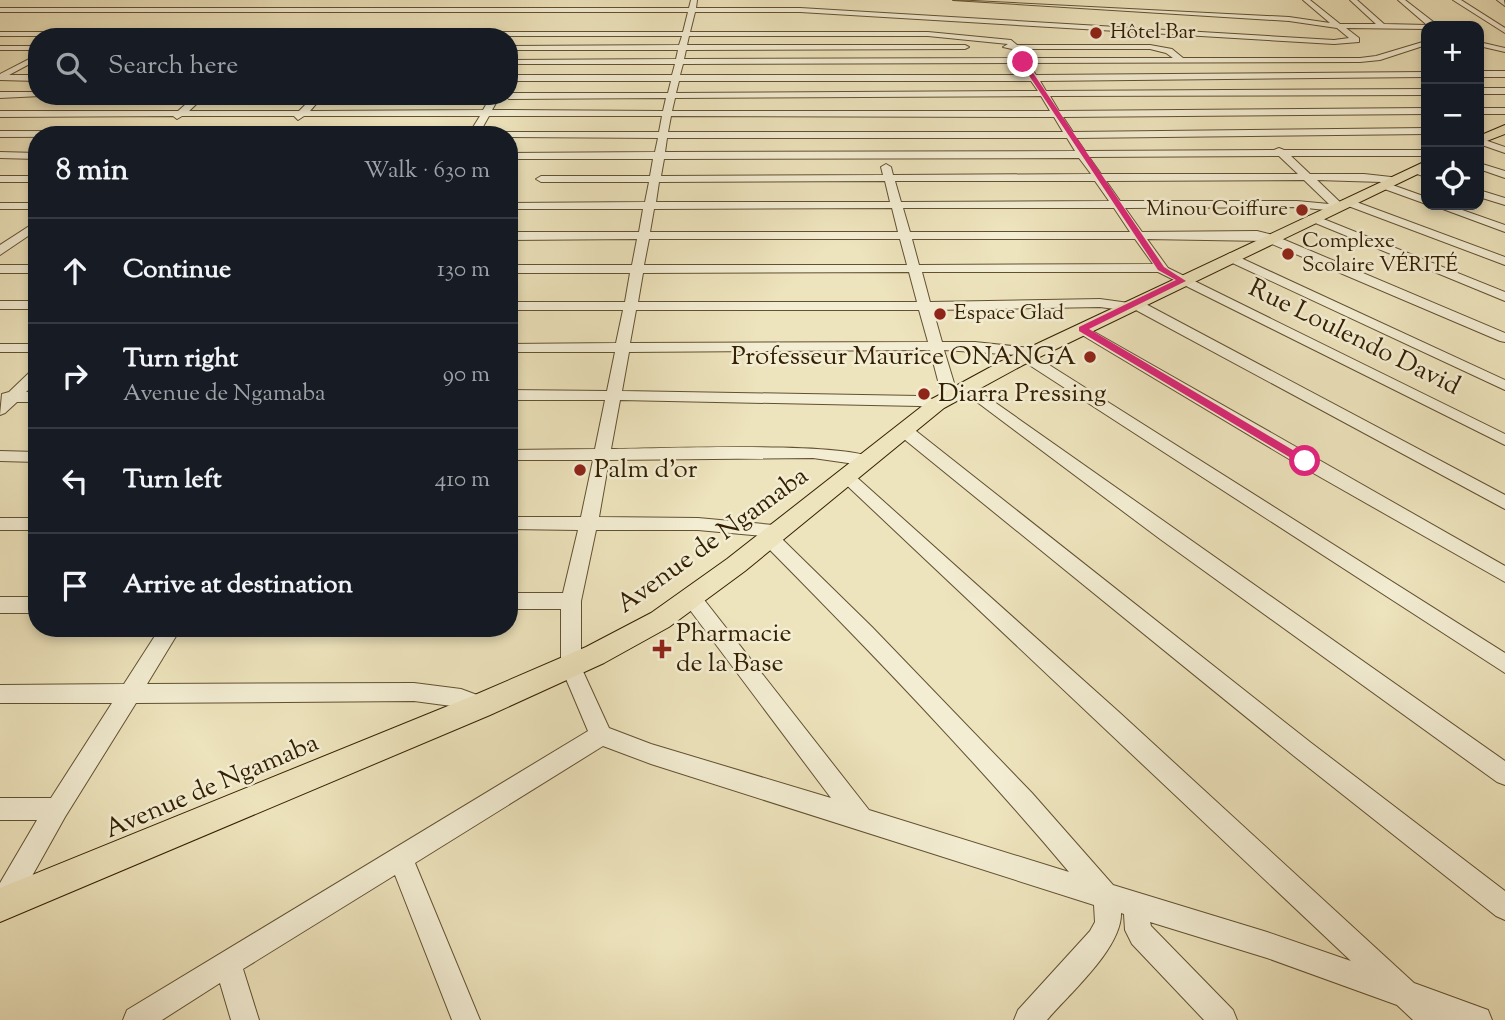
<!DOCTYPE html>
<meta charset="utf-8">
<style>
body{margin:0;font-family:"Sorts Mill Goudy",serif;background:#242831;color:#f1f3f6}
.controls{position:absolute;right:21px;top:21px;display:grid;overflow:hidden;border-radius:14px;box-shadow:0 4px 10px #0003}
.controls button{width:63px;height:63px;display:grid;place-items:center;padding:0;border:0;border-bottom:2px solid #363941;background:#171b24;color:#f1f3f6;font:35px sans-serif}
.stop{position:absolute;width:21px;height:21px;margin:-16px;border:5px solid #db2777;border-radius:50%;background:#fff}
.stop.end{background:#db2777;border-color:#fff;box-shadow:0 2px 7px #0008}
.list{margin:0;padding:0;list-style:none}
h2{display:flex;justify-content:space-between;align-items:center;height:91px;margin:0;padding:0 28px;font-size:30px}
h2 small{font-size:23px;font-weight:400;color:#9ea1a6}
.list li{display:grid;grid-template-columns:46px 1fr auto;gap:21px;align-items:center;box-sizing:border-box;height:105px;padding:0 28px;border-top:2px solid #363941}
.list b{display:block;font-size:26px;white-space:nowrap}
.list p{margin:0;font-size:23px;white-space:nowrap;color:#9ea1a6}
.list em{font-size:23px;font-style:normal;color:#9ea1a6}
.icon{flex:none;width:38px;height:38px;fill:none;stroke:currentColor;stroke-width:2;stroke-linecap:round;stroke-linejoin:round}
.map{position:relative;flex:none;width:1505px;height:1020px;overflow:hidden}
.search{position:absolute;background:#171b24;box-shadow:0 4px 10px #0003;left:28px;top:28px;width:490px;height:77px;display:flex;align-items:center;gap:18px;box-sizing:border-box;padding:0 24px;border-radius:28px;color:#9ea1a6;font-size:26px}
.panel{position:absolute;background:#171b24;box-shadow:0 4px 10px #0003;left:28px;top:126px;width:490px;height:511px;border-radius:28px}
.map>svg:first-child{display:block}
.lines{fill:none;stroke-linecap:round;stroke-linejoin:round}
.minor-casing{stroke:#625130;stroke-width:2}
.major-casing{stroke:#342002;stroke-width:2}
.minor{fill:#f3edd3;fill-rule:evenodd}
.major{fill:#ede3bc;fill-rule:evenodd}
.route{fill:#db2777}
.poi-dot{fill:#8f2418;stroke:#f3edd3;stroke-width:2.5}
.labels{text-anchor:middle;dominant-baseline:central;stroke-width:5;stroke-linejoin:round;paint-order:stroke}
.far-poi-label{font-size:21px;fill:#342002;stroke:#f3edd3;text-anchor:start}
.street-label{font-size:26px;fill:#342002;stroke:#f3edd3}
.poi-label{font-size:26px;fill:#342002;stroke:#f3edd3;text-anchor:start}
</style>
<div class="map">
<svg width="1505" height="1020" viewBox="0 0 1505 1020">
<rect width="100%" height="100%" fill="#ede3bc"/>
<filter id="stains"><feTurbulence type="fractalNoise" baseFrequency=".00286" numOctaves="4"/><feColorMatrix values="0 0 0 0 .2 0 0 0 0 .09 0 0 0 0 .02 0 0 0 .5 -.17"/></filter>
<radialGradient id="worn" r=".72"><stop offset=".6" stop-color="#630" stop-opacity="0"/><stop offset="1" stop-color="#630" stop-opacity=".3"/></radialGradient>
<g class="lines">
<g class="minor-casing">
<g id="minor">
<path d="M691,0H697L696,8H800L1334,40L1349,38L1337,28L1289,21L953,0L1289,17L1330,23L1303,0H1310L1340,24H1376L1350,0H1357L1384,24L1427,25L1398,0H1405L1436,24L1426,26V29L1346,28L1359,38V42L1334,44L800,12H695L690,32H928L1011,40L1017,45H1150L1172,49L1183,58H1360L1376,56L1426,41V45L1380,60L1360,62L1028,63L1036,75L1426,72V77L1040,81L1046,91L1426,89V95L1050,96L1059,111L1426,108V114L1063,117L1073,132L1426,128V134L1076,138L1085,151L1274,150L1279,148L1284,150H1426V156H1291L1310,174H1364L1400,178V182H1384L1426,197V204L1379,187L1378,185L1382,182L1317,180L1342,204V208L1335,211L1297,207L1125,208L1142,232L1257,231L1273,235L1505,333V342L1500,341L1265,241L1147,239L1168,268L1505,434V445L1158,272H922L930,302L1100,299L1129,303L1140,301L1505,495V509L1134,309L1129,311L1100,307L933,310L942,342H975L1040,349L1042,352L1035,356L1505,653V673L1020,359L1019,355L944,350L958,396L950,401L942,396L930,350L629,352L622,391L919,396L942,401L945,404L937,409L919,406L620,400L611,449C649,449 861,440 877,461L869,466L813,458L609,460L599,517L698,518L785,526L788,531L780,537L872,627L1032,793L1113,885L1267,932L1351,961L839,478L841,474H853L1120,713L1414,983L1488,1010L1492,1020H1413L1397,1005L1267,958L1150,922L1151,926L1233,1010L1237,1020H1204L1132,944L1125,930L1124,914L1121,913C1122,948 1069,994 1047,1020H1014L1018,1010L1090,931L1095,922L1094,905L651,764L603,746L415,863L480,1020H452L395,875L243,969L259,1020H231L220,983L162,1020H123L127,1010L588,731L561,667V609H509V593H563L578,530L509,529V517H581L593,460H509V450L595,449L605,400H509V390L607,391L615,352H509V344L616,343L623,310H509V302H625L630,273H509V265H632L637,239L509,240V232H639L643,209H509V203L645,202L649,182H541L536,179L541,176H650L653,159H509V153L655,152L658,138L509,137V135L0,137V131L470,132L480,116H304L298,120L294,116H182L177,119L173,116L0,117V111H178L195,96H205L189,111H299L314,96H323L310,111L483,110L491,96H500L492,110L663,111L666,98L509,99L505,96H509V93H668L671,81H509V75H672L675,64H509V60L676,59L678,50H509V46L679,45L682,36H0V32H683L688,12H0V8H689ZM689,36H928L1008,44L1003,47L1012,49L1017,58L684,59L686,50L965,49L969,47L965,45H687ZM1020,49H1150L1166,53L1173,58H1025ZM1020,63L1028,75H680L683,64ZM679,81H1031L1038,91L676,93ZM1041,96L1050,111H672L675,98ZM489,116H662L659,132H480ZM671,116L1054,117L1063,132H668ZM667,138H1067L1075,151L665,152ZM1279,156L1298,174H1101L1089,157ZM1079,158L1091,174L893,175L891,167L886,164L881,167L883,175L661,176L664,159ZM1304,180L1329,204L1297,201H1120L1106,181ZM885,181L890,202H656L659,182ZM895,181H1095L1109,201L901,202ZM892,208L898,232H650L654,209ZM903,208H1114L1130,232H910ZM649,239H900L907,265H644ZM912,239H1135L1153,264L919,265ZM909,272L917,302H638L643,273ZM636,310H919L928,342L630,343ZM596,530H698L763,536L764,544C869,650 973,758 1069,872L869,810L698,592L691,589L684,592L681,597L684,602L831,798L651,744L609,728L581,667V601Z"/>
<path d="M1453,0H1461L1505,28V33Z"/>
<path d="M1497,0H1504L1505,6Z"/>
<path d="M1479,42L1505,48V52L1479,46Z"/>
<rect x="0" y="46" width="37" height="4"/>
<path d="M37,55V60L9,75H37V81L0,80V74Z"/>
<rect x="1479" y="71" width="26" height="6"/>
<rect x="1479" y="88" width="26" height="6"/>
<path d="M0,92H37V96H41L0,98Z"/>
<rect x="1479" y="108" width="26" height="6"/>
<path d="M1479,138L1505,147V153L1479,144Z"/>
<path d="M0,152L37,153V159L0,158Z"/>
<path d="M1479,163L1505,171V178L1479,169Z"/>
<path d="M1411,168L1426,171V177L1411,172Z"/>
<rect x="0" y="176" width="37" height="6"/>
<path d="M1479,190L1505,198V205L1479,197Z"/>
<path d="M1343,200H1351L1505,257V265L1343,204Z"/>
<rect x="0" y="203" width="37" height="6"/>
<path d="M1432,205H1448L1505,225V232Z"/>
<path d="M1308,216H1316L1505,292V301L1308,220Z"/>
<path d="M37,221V230L0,255V245Z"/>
<path d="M1230,253L1505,380V390L1226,260L1224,257Z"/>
<rect x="0" y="265" width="37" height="8"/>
<rect x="0" y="301" width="37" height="8"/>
<path d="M1082,325L1505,566V582L1299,465L1077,332V326Z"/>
<rect x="0" y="344" width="37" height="8"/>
<path d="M37,369V382L26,392H37V402H17L5,413L0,415L2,394L9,392L32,370Z"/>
<path d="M966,382L1505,761V785L1497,782L1160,539L961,390L959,387L961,384Z"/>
<path d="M905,426L911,427L1310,742L1505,891V920L1496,916L1294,756L899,435L897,431L899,427Z"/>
<path d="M0,451L37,452V462L0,461Z"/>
<rect x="0" y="518" width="37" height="12"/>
<rect x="0" y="597" width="37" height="16"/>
<path d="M160,628H181L147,684L414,683L461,689L488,699L491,706L488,713L480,715L459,707L414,701L136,703L65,817L13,910L4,914L0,912V883L37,820H0V798H51L112,703H0V685L124,684Z"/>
</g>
</g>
<g class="major-casing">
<g id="major">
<path d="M1505,125V134L1479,144V136Z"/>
<path d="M1426,161V170L1023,365L944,408L745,571L669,627L604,663L490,715L0,922V888L470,697L586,647L651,613L727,559L930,400L1009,357Z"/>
</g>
</g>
<use href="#minor" class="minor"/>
<use href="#major" class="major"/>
</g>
<path class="route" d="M1025,61L1164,267L1186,281L1089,329L1308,459V464H1301L1079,331V327L1176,280L1158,270L1020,62Z"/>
<g class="poi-dot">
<circle cx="1096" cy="33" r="7"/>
<circle cx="1302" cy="210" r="7"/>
<circle cx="1288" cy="254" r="7"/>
<circle cx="940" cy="314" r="7"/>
<circle cx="1090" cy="357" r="7"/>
<circle cx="924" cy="394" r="7"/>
<circle cx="580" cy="470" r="7"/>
<path d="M658.5 638.5h7v7h7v7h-7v7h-7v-7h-7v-7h7z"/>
</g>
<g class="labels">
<g class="far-poi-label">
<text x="1110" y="33">Hôtel Bar</text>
<text x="1288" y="210" text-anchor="end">Minou Coiffure</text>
<text x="1302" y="242">Complexe<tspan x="1302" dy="24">Scolaire VÉRITÉ</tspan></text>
<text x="954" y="314">Espace Glad</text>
</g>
<g class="street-label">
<text transform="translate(1354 338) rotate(26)">Rue Loulendo David</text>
<text transform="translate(713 541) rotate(-36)">Avenue de Ngamaba</text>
<text transform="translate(212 787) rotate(-23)">Avenue de Ngamaba</text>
</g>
<g class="poi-label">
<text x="1076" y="357" text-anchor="end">Professeur Maurice ONANGA</text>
<text x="938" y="394">Diarra Pressing</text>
<text x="594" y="470">Palm d'or</text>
<text x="676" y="634">Pharmacie<tspan x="676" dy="30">de la Base</tspan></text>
</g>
</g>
<rect width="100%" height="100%" filter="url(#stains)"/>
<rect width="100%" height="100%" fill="url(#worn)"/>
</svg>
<div class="controls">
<button>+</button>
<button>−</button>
<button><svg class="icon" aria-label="locate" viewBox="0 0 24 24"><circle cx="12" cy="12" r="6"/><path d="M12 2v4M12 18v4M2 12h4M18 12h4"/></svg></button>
</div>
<div class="stop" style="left:1305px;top:461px"></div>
<div class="stop end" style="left:1023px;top:62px"></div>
<div class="search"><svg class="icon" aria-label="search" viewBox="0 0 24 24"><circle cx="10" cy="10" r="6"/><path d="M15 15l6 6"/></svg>Search here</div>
<section class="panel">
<h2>8 min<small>Walk · 630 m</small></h2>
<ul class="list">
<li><svg class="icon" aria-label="ahead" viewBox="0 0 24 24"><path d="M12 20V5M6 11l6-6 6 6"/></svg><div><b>Continue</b></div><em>130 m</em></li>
<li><svg class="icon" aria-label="right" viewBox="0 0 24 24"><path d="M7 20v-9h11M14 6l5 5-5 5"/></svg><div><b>Turn right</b><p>Avenue de Ngamaba</p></div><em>90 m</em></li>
<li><svg class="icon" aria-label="left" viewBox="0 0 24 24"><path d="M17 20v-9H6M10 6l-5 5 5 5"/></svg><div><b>Turn left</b></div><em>410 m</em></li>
<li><svg class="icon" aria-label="arrive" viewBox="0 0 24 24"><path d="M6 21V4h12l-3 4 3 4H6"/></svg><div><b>Arrive at destination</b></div></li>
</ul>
</section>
</div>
